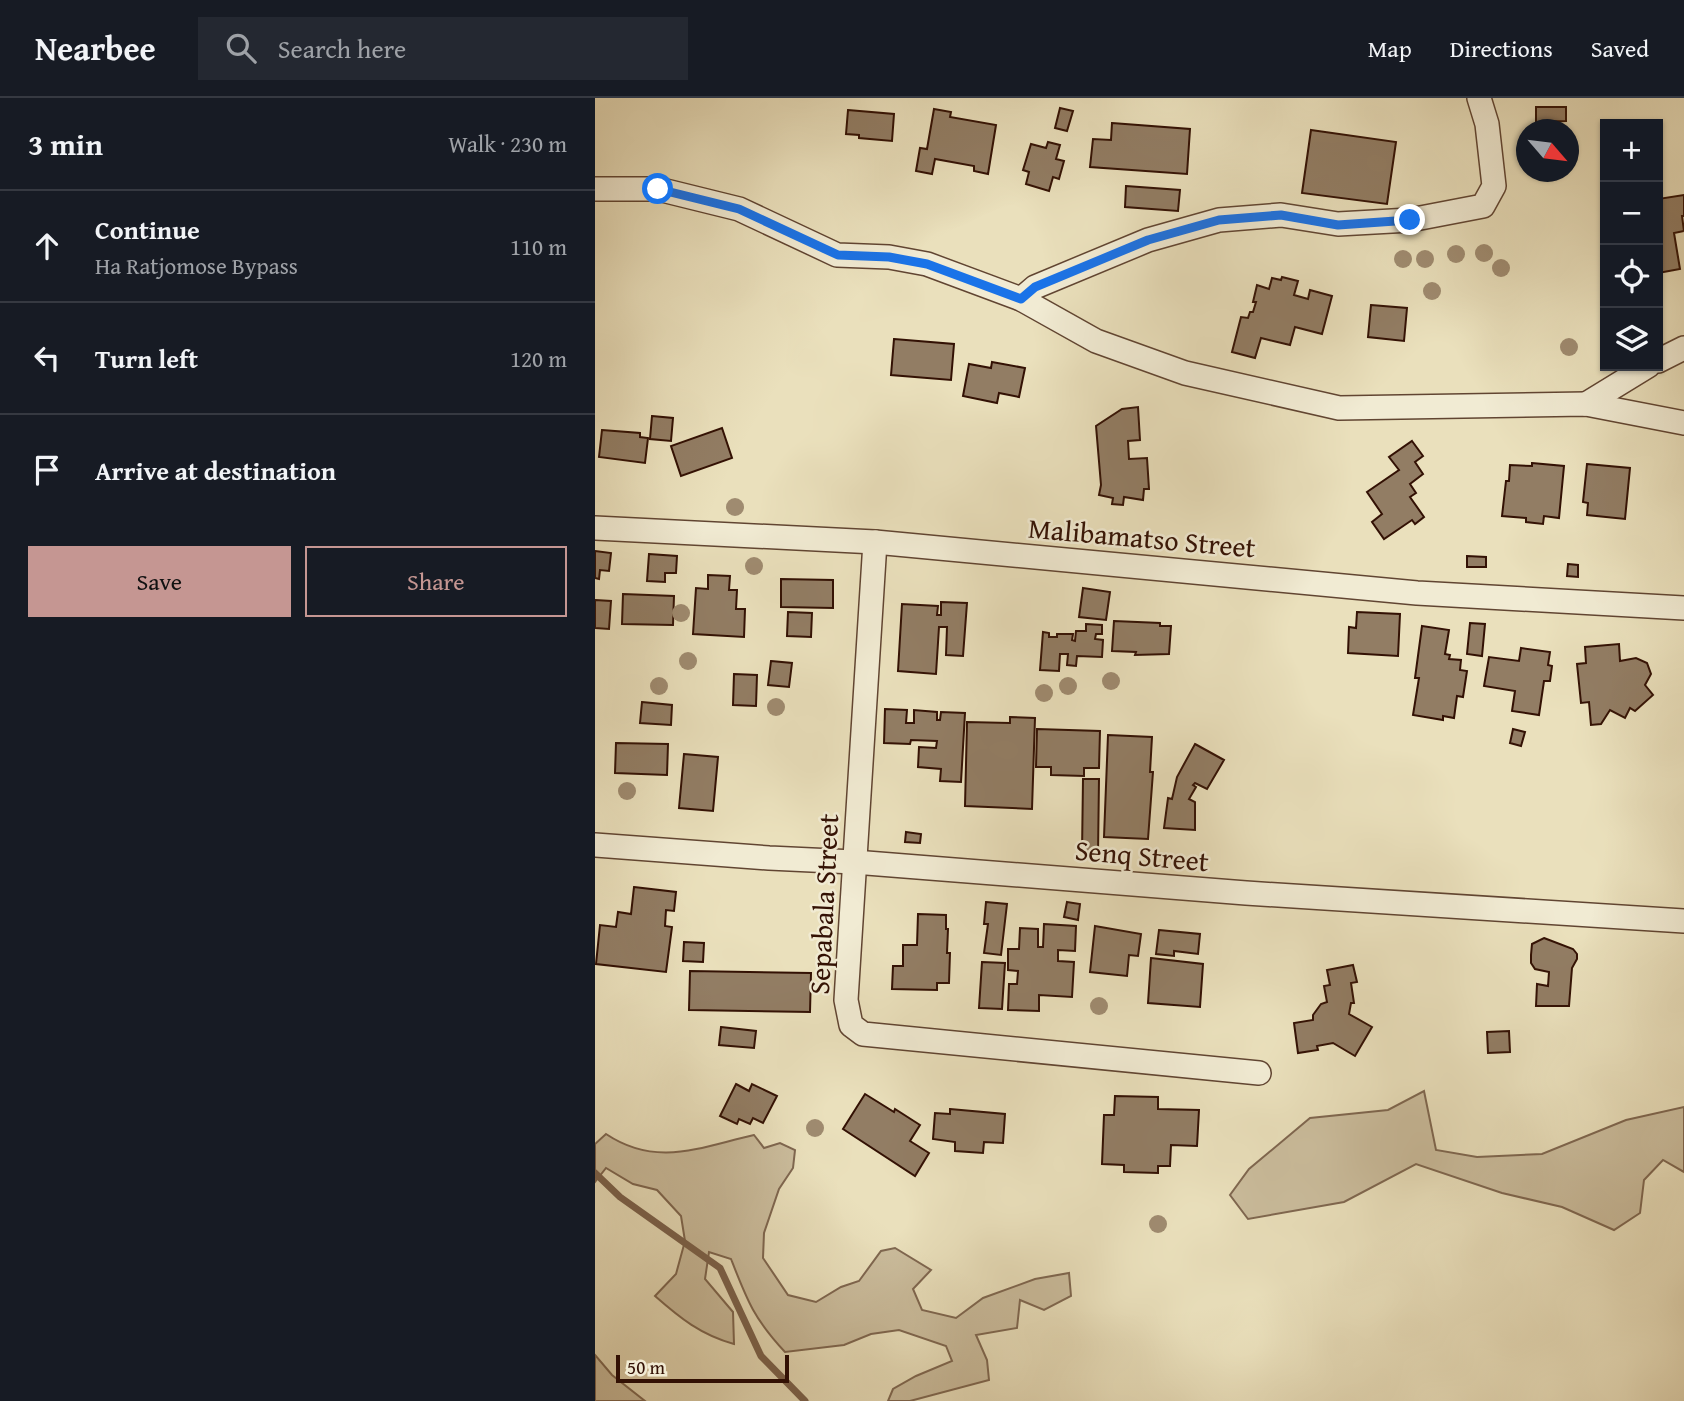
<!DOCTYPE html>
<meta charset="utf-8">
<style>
body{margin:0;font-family:"Gentium Book Plus",serif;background:#242831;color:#f1f3f6}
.controls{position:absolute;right:21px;top:21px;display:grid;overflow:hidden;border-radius:0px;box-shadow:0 2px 5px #0004}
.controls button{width:63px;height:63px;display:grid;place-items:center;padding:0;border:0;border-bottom:2px solid #363941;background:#171b24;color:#f1f3f6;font:35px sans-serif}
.compass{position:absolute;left:921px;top:21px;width:63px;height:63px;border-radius:50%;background:#171b24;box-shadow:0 2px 5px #0004;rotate:118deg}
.scale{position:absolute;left:21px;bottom:18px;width:173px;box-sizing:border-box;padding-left:7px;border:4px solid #331104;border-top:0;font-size:19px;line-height:24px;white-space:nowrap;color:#331104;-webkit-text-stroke:5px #f1ebd3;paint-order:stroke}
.stop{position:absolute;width:21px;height:21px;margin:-16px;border:5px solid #1a73e8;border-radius:50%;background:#fff}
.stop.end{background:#1a73e8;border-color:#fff;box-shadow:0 2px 7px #0008}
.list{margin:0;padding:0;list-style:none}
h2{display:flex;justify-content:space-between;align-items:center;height:91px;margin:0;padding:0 28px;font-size:30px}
h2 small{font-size:23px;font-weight:400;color:#9ea1a6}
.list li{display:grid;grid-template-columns:46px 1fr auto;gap:21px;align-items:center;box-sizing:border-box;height:112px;padding:0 28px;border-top:2px solid #363941}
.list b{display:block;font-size:26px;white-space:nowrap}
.list p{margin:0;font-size:23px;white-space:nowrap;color:#9ea1a6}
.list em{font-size:23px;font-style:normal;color:#9ea1a6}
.actions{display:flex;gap:14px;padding:21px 28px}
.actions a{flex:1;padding:16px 0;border:2px solid #c59692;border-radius:0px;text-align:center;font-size:24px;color:#c59692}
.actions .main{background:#c59692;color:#111}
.icon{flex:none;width:38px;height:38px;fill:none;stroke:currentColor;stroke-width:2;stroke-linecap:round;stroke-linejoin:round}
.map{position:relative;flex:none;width:1089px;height:1303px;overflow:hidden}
header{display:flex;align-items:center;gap:42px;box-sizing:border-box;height:98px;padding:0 35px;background:#171b24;border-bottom:2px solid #363941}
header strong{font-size:33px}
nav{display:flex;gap:38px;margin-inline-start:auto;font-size:24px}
.search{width:490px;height:63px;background:#242831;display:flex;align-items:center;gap:18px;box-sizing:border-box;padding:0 24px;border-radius:0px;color:#9ea1a6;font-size:26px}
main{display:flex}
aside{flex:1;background:#171b24}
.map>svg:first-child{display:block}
.green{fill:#cbbd9d;stroke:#7f6750;stroke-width:2}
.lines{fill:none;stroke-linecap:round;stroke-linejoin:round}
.stream{stroke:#7c634d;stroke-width:7}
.building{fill:#927d64;stroke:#331104;stroke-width:2}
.minor-casing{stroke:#614532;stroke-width:26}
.minor{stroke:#f1ebd3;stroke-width:23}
.tree{fill:#9f8b70}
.route{stroke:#1a73e8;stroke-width:9}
.labels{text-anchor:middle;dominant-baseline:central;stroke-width:5;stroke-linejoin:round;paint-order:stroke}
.street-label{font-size:28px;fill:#331104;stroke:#f1ebd3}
</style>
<header>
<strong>Nearbee</strong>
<div class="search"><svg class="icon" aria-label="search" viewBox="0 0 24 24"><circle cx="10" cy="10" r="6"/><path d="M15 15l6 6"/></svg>Search here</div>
<nav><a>Map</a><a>Directions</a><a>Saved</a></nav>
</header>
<main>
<aside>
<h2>3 min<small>Walk · 230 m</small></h2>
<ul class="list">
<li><svg class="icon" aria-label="ahead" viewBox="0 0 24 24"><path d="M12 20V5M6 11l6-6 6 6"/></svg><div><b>Continue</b><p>Ha Ratjomose Bypass</p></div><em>110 m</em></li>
<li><svg class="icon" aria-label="left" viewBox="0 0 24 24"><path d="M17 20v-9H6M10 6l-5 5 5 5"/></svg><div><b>Turn left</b></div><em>120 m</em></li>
<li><svg class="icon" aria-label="arrive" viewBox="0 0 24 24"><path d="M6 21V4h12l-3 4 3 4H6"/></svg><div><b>Arrive at destination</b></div></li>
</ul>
<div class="actions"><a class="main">Save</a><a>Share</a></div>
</aside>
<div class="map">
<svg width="1089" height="1303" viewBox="0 0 1089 1303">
<rect width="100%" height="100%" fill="#eae0bc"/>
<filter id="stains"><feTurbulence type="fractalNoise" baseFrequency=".00286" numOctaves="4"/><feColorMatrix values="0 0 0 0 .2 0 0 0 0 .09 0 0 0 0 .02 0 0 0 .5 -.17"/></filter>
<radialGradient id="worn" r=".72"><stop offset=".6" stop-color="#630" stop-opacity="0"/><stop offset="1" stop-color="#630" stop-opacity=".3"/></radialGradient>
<g class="green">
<path d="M829,993L841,1052L882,1059L947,1056L1031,1022L1089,1009V1074L1068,1062L1049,1082L1045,1115L1019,1132L967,1109L907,1095L821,1066L749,1104L653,1121L635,1097L654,1071L715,1020L793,1012Z"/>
<path d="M11,1036C62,1070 105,1049 159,1037L169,1050L185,1045L200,1052L198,1070L184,1091L169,1135L168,1160L193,1197L221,1204L246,1189L264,1183L286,1153L300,1150L336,1172L318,1191L327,1212L361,1220L388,1200L440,1181L474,1175L476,1198L449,1212L425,1202L422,1230L381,1237L392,1262L394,1282L315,1303H293L298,1291L321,1278L357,1263L351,1248L304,1232L276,1236L249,1247L190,1254C159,1221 152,1202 136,1161L114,1154L110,1181L138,1214L139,1246C106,1237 85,1220 60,1198L81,1176L90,1143L86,1118L62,1092L38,1086L11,1070L0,1084V1046Z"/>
<path d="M0,1257L17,1277L50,1303H0Z"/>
</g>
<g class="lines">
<path class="stream" d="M0,1075L25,1099L125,1170L166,1258L210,1303"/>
</g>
<g class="building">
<path d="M941,9H971V23L941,24Z"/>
<path d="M465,10L478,13L472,33L460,30Z"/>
<path d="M339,11L356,14L355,19L401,27L393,76L379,73V68L340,61L337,76L321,73L325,50L332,51Z"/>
<path d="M253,12L299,16L297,43L264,40V37L251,36Z"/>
<path d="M517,25L595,31L592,76L495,69L498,41L516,42Z"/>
<path d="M716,32L801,44L792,106L707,95Z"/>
<path d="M453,44L465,47L461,61L469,63L464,81L458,79L454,93L431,86L434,74L428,72L436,46L451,50Z"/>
<path d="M531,88L585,92L583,113L530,109Z"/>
<path d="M1089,97V118H1087L1089,133L1079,135L1085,171L1063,175V101Z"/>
<path d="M687,179L703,183L699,197L713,201L715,192L737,198L727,236L700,229L695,247L666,240L660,260L637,254L646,219L653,220L655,214H658L661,204H658L662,187L674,191L677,180L686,182Z"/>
<path d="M776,207L812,210L809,243L773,239Z"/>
<path d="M299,241L359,246L356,282L296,277Z"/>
<path d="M397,264L430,270L424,299L404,295L402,305L368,298L374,266L396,270Z"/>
<path d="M543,309L545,342L533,343L534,361L552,360L554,391H549L548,402L529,399L528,407L517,406L518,400L504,397L506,387L501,328L527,311Z"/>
<path d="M57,318L78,320L76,343L55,341Z"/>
<path d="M127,330L137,360L86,378L76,348Z"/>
<path d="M7,332L45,335V339L53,340L50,365L4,359Z"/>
<path d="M817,343L828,358L820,364L828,376L815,386L821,395L815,399L829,419L820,426L817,422L789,441L777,424L787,416L772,394L804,372L794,359Z"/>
<path d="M937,365L969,368L964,420L949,418L948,426L931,424V420L907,418L911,383H914L915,367L937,368Z"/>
<path d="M992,366L1035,370L1030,421L992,417L993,405L988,404Z"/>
<path d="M0,453L16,455L14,473L5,472L4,481L0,480Z"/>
<path d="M54,456L82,458L81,475H70V484L52,483Z"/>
<path d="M872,458L891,459V469H872Z"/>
<path d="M973,466L983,467V479L972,478Z"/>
<path d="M113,477L135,478L134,492H142L141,511H150L149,539L98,536L101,490L113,491Z"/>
<path d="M186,481L238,482V510L186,509Z"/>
<path d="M488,490L515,494L511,522L484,519Z"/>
<path d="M28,496L79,498L78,527L27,526Z"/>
<path d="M0,502L16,503L14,531L0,530Z"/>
<path d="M346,504L372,505L368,558L351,557L352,529H344L341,576L303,573L307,506L343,508L342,517H346Z"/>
<path d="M193,514L217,515L216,539L192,538Z"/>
<path d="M762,514L805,516L803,558L753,555L754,529L761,530Z"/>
<path d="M519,523L565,525V528H576L574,556L540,557L541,554L517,553Z"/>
<path d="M875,525L890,526L887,558L872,556Z"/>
<path d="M491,526L507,527V536H501L500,541L508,542L507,559L482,558L481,568L472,567L473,556H465L464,573L445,572L448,534L454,535V539H462V536H478L477,542L480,543L481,533H491Z"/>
<path d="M827,528L854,532L850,556L855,557L854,561L866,562L865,572L872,573L868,599L862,598L859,620L848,618V622L818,617L824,580H820Z"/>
<path d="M1024,546L1025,563L1041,560L1052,565L1056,576L1050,587L1058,597L1040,613L1035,610L1030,620L1015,612L1006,626L996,627L994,604L986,605L982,566L991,565L990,549Z"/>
<path d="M926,550L955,554L953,567L957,568L955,583H949L944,617L917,613L920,593L889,588L894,559L924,563Z"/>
<path d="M176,563L197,565L194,589L173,587Z"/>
<path d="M139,576L162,577L161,608L138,607Z"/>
<path d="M47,604L77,607L76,627L45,625Z"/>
<path d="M290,611L312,612L311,625H319V612L342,614V622H345L346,614L370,615L366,684L345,683L346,671L323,669L324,649L341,650L342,643L316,642L315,646L289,645Z"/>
<path d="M415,619L440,620L437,711L370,708L372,624L415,625Z"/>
<path d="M442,631L505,633L504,670H489V678L456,677V669H441Z"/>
<path d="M918,631L930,634L926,648L915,645Z"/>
<path d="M513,637L557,639L555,674H558L553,741L509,739Z"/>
<path d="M21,645L73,646L72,677L20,675Z"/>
<path d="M600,646L629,662L612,691L600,685L598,687L601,689L594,701L600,704V732L569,730L573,700L577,701L582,679Z"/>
<path d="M89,656L123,659L118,713L84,710Z"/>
<path d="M488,681H504L503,756L487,755Z"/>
<path d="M311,734L326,736L325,745L310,744Z"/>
<path d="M39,789L81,794L79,813L71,812L70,828L77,829L71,874L1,866L5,827L21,829L23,814L36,816Z"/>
<path d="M391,804L412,806L406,857L389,855L393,826H389Z"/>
<path d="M472,804L485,806L483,822L469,819Z"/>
<path d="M323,816L351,817V831H353L352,855H355L354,885H342V892L297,891L298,868H308V847H322Z"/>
<path d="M449,826L481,828L480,853L463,852V863L479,864L477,899L444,897V913L413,912L414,886H422L423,873L413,872V851H424L425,830L443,831V849H448Z"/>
<path d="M500,828L546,836L543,858L534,857L532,878L495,874Z"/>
<path d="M564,832L605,836L603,856L579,853V858L561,856Z"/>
<path d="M949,840L978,851L982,856V861L977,870L974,908H941L942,886L953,888L954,874L940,871L936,865V857L937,846Z"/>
<path d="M89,844L109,845L108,864L88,863Z"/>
<path d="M556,860L608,866L605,909L553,905Z"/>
<path d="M387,864L410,865L407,911L384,910Z"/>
<path d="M758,867L762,884L756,885L759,905H756L754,916L777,929L760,958L738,945L722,948L723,952L703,955L699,925L718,922V917L726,906L732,904L729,888L735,887L732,872Z"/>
<path d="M95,873L216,875L215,914L94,912Z"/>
<path d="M126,929L161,933L159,950L124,947Z"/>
<path d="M914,933L915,954L893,955L892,934Z"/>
<path d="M141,986L154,993L157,986L182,998L168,1025L158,1020L155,1026L144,1021L142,1026L125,1018Z"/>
<path d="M270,996L299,1014L300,1011L325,1027L315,1043L334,1055L320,1078L248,1031Z"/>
<path d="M520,998L563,999V1011L604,1012L602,1048L576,1047L575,1068H563V1075L529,1074V1067L507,1066L509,1017H519Z"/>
<path d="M355,1011L410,1016L408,1045L389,1044L388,1055L360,1053V1044L338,1041L340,1015L355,1016Z"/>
</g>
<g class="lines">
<g class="minor-casing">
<g id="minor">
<path d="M0,91H63L144,111L242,157L294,159L332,166L426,201L501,243L590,275L744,310L991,306L1089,325"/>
<path d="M426,201L440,189L553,142L624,122L686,117L743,126L815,122L888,108L899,88L892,26L884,0"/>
<path d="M1063,263L1089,250"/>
<path d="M991,306L1053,268"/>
<path d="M0,430L280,444L822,495L1089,510"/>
<path d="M280,444L251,902L256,927L268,936L664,975"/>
<path d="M0,747L174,760L259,764L651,795L1089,823"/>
</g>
</g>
<use href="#minor" class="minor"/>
</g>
<g class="tree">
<circle cx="889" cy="155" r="9"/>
<circle cx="861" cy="156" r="9"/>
<circle cx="808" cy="161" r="9"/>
<circle cx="830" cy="161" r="9"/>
<circle cx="906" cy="170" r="9"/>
<circle cx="837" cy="193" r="9"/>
<circle cx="974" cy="249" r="9"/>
<circle cx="140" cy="409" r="9"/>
<circle cx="159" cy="468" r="9"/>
<circle cx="86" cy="515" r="9"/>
<circle cx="93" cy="563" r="9"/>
<circle cx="516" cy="583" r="9"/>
<circle cx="64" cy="588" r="9"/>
<circle cx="473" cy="588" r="9"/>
<circle cx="449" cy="595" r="9"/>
<circle cx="181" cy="609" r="9"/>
<circle cx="32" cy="693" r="9"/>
<circle cx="504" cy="908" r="9"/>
<circle cx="220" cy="1030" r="9"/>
<circle cx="563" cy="1126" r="9"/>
</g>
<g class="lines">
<path class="route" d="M63,91L144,111L243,157L294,159L332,166L426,201L440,189L553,142L624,122L686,117L743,127L815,122"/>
</g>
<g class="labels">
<g class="street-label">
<text transform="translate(547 439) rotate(5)">Malibamatso Street</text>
<text transform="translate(547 757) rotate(5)">Senq Street</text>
<text transform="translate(228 806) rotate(-87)">Sepabala Street</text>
</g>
</g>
<rect width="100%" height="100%" filter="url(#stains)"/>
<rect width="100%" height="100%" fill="url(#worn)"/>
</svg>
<div class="controls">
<button>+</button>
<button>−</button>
<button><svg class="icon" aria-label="locate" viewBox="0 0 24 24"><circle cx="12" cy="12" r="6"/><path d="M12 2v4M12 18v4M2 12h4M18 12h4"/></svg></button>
<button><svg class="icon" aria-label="layers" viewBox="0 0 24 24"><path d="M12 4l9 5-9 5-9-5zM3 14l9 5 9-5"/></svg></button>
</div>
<svg class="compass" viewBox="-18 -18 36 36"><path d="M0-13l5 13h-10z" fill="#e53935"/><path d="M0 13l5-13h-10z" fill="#9ea1a6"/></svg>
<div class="scale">50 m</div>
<div class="stop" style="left:63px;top:91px"></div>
<div class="stop end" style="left:815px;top:122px"></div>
</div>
</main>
